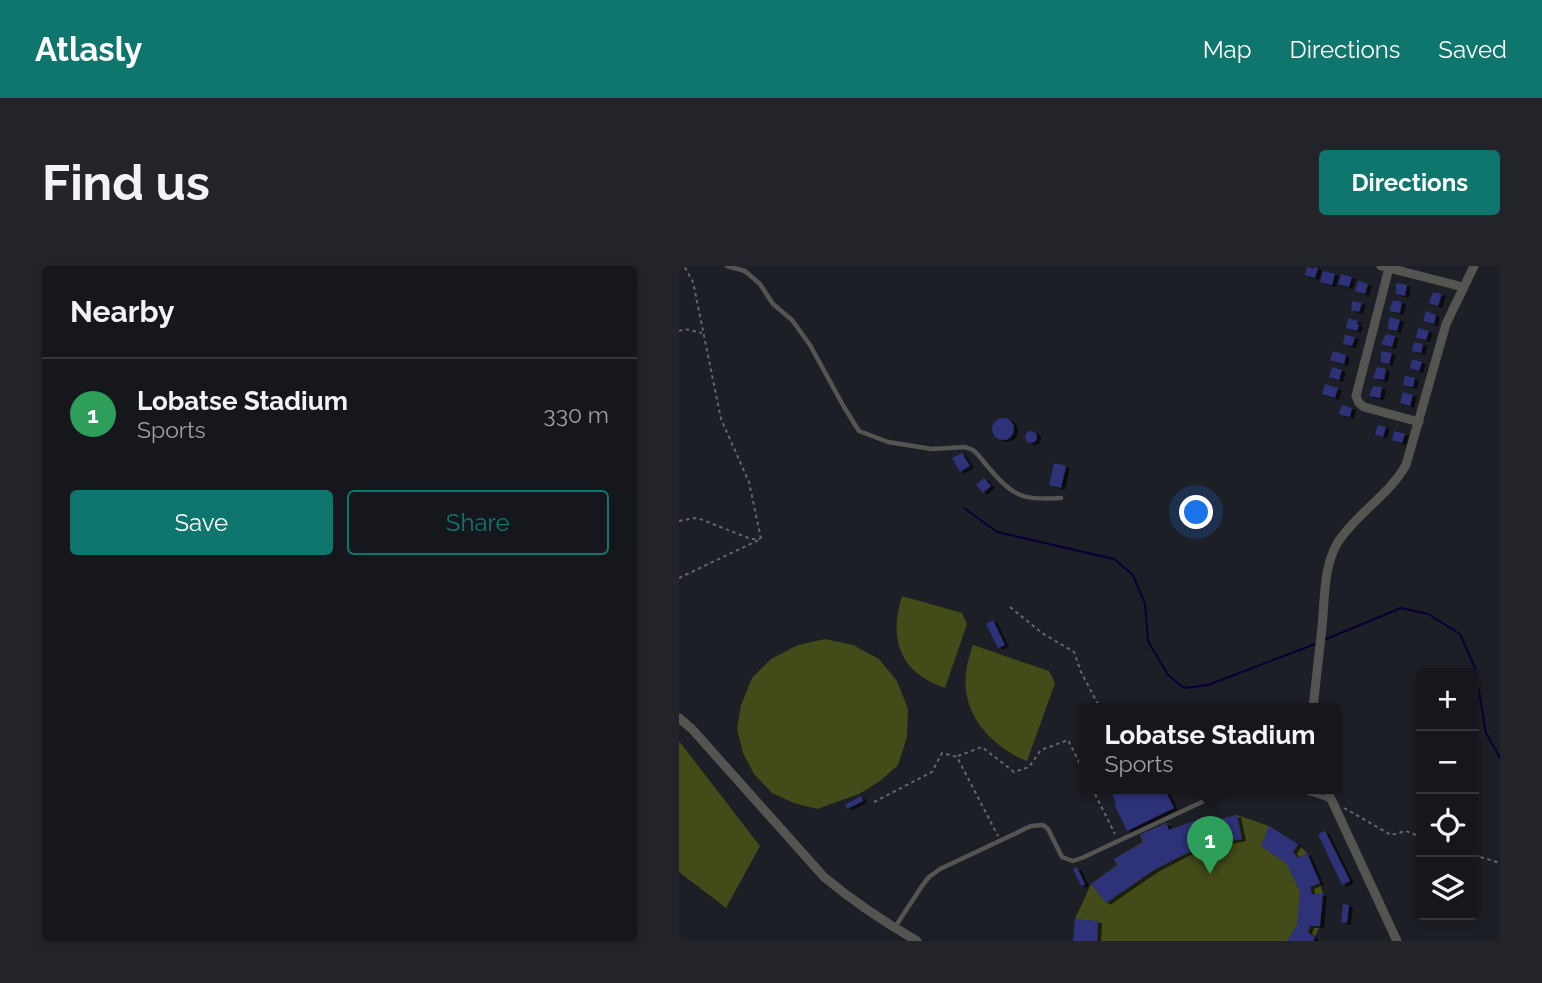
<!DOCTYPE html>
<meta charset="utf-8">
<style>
body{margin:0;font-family:Raleway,sans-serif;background:#232429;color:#f1f3f6}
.controls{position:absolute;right:21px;bottom:21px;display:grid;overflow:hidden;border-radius:7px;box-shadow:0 4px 10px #0003}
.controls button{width:63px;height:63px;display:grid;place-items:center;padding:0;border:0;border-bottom:2px solid #35363b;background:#16171c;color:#f1f3f6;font:35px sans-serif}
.you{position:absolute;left:518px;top:247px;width:24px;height:24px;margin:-18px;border:5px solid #fff;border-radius:50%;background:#1a73e8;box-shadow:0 0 0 10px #1a73e833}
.badge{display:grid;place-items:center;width:46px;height:46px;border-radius:50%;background:#0f766e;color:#fff;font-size:23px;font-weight:700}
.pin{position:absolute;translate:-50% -58px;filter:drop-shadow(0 2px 4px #0008)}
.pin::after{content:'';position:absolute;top:37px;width:24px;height:21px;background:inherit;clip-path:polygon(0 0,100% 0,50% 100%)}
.popup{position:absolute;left:400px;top:437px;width:262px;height:91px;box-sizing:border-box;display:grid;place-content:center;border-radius:7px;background:#16171c;filter:drop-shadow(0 2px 5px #0005);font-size:23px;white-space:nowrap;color:#9e9fa3}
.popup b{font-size:26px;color:#f1f3f6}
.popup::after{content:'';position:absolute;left:50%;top:100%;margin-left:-14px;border:14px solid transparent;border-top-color:#16171c}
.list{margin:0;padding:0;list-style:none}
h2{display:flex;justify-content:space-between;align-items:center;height:91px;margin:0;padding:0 28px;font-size:30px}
h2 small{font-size:23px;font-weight:400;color:#9e9fa3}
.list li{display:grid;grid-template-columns:46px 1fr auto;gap:21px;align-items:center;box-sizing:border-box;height:112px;padding:0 28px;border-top:2px solid #35363b}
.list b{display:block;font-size:26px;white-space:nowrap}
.list p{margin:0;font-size:23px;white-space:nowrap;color:#9e9fa3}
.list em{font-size:23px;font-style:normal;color:#9e9fa3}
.actions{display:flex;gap:14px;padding:21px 28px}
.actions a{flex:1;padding:16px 0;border:2px solid #0f766e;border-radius:7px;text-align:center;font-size:24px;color:#0f766e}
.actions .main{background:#0f766e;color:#fff}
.icon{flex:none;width:38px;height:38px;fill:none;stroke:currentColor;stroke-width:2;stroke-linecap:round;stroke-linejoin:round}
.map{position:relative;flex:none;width:821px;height:675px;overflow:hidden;border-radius:7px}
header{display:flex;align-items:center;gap:42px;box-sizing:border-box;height:98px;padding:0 35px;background:#0f766e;color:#fff}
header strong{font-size:33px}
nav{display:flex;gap:38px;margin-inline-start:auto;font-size:24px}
.intro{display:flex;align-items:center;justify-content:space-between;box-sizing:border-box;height:168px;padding:0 42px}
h1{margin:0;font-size:49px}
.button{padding:18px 32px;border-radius:7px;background:#0f766e;color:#fff;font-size:24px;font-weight:700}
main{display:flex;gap:42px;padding:0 42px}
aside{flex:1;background:#16171c;border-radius:7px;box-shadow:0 4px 10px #0003}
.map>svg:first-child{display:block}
.green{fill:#434b18}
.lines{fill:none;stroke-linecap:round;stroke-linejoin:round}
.stream{stroke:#080034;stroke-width:2}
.building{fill:#2d3079;filter:url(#shadow)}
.path{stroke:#64666c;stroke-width:2;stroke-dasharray:3.5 3.5;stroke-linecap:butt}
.service{stroke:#545551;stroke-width:4.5}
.minor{stroke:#545551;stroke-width:9}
</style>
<header>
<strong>Atlasly</strong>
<nav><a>Map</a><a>Directions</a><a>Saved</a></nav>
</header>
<div class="intro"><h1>Find us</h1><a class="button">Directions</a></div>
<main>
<aside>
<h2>Nearby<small></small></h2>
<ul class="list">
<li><span class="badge" style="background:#2e9e5b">1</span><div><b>Lobatse Stadium</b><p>Sports</p></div><em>330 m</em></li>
</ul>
<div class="actions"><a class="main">Save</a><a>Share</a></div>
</aside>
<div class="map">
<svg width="821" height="675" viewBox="0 0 821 675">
<defs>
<filter id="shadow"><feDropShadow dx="4" dy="2" stdDeviation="0" flood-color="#0009"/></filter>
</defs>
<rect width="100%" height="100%" fill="#1d1f26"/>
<g class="green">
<path d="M223,330L283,347L288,358L266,422C221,407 209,373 223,330Z"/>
<path d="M146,373L174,379L200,393L218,415L229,443L228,471L219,499L201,515L180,528L138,543L115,537L93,527L75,508L64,487L58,463L62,439L73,412L92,393L119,379Z"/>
<path d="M294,379L370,405L376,417L348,495C311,480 282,448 287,406C288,397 291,387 294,379Z"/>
<path d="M0,475L81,580L47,642L0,606Z"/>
<path d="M558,549L590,560L619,578L628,587L641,617L644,628L641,660L634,675H395L396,653L412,618L438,599L435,593L464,576L461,569L487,557L490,564L521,553L523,558Z"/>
</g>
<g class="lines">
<g class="stream">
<path d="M285,242L318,266L435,293L454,309L466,338L469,375L489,409L505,422L529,419L636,378"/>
<path d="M645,374L722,342L749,348L781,368L796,402L807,467L821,492"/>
</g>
</g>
<g class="building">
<path d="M628,1L635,3V1L639,2L636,12L626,9Z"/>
<path d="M644,5L656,8L653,19L641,16Z"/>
<path d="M662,8L673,11L670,21L659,18Z"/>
<path d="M679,15L689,18L686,28L676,25Z"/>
<path d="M717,17L728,19L726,30L717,28Z"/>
<path d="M754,26L763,28L759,40L750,37Z"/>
<path d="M714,34L723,36L721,47L710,45Z"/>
<path d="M673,35L683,37L680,46L672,44Z"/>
<path d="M747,45L757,49L755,58L744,55Z"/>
<path d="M710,51L721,54L718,65L709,63Z"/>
<path d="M669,52L679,55L678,58L680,59L678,65L667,62Z"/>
<path d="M739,62L750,65L747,74L737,72Z"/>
<path d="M707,68L716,70L713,81L702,78Z"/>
<path d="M666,69L676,71L673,80L664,78Z"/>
<path d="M735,76L744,78L742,87L733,85Z"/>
<path d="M654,85L667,89L665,98L651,94Z"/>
<path d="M702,85L713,87L710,98L702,96Z"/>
<path d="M733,93L743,96L740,105L731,102Z"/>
<path d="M653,101L663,104L660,114L650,111Z"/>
<path d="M698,101L707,103L705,114L694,112Z"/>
<path d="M726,110L736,112L734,121L724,119Z"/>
<path d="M646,118L659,122L656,132L643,128Z"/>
<path d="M694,120L703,121L701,132L690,130Z"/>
<path d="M724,126L734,129L731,140L721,137Z"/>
<path d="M663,139L673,142L671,151L660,148Z"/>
<circle cx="324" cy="163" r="11"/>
<path d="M699,159L707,161L704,171L696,168Z"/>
<circle cx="352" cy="171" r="6"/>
<path d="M715,165L726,168L723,177L713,174Z"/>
<path d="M283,187L291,200L281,206L273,192Z"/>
<path d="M375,197L387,200L382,222L370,219Z"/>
<path d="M305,212L312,220L304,227L297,219Z"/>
<path d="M314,354L326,379L319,382L307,358Z"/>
<path d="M430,522H485L495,542L448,565L435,538L437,537Z"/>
<path d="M182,530L184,535L168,543L166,539Z"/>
<path d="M558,549L563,573L531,579L506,588L475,604L427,637L412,618L439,599L435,593L465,576L461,569L487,557L490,564L521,553L522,558Z"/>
<path d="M590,560L619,578L614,586L619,592L628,587L641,617L631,621L633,628H644L641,660H631L629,666L636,672L634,675H608L618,659L621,626L608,598L582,580Z"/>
<path d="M646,565L671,615L663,619L639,568Z"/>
<path d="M398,601L406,618L402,620L394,603Z"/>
<path d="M664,638L670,639L668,657L662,656Z"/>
<path d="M396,653L419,655L418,675H394Z"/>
</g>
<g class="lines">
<g class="path">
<path d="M0,65L6,63L23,67"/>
<path d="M0,255L16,252L21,253L72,273H81"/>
<path d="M0,312L82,273L70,216L42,153L14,16L5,0"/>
<path d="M331,341L363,367L395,386L402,406L421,442"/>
<path d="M279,490L303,481L335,506L350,501L362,484L389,474L405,506"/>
<path d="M413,522L436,568"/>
<path d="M195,536L253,506L263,487L278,491L319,570"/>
<path d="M665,542L712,569L727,565L742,571"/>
<path d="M795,589L821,597"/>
</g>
<g class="service">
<path d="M48,0L66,5L81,18L94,38L113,54L131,79L165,141L180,165L209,176L253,183L286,181L294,184C300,189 304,195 309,201C334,230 343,235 382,232"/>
<path d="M616,522L652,534"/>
<path d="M216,661L243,620L250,611L261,603L352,560L364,559L369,563L383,591L394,595L405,591L553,522"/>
</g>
<g class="minor">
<path d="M702,0L784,21"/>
<path d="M710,2L677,130L680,137L685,141L740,156"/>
<path d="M634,442C637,415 640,388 643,361C646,333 644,301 659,276C678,247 710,229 727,199L767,58L795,0"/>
<path d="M0,452L13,463L145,611C174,635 205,656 238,675"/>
<path d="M647,522L718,675"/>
</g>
</g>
</svg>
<div class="controls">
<button>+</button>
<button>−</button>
<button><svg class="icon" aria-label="locate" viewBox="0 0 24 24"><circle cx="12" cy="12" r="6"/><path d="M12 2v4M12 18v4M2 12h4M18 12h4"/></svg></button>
<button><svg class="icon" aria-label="layers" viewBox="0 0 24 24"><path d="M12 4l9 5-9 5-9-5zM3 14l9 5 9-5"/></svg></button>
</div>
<div class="you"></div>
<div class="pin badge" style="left:531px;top:608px;background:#2e9e5b">1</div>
<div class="popup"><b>Lobatse Stadium</b>Sports</div>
</div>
</main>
